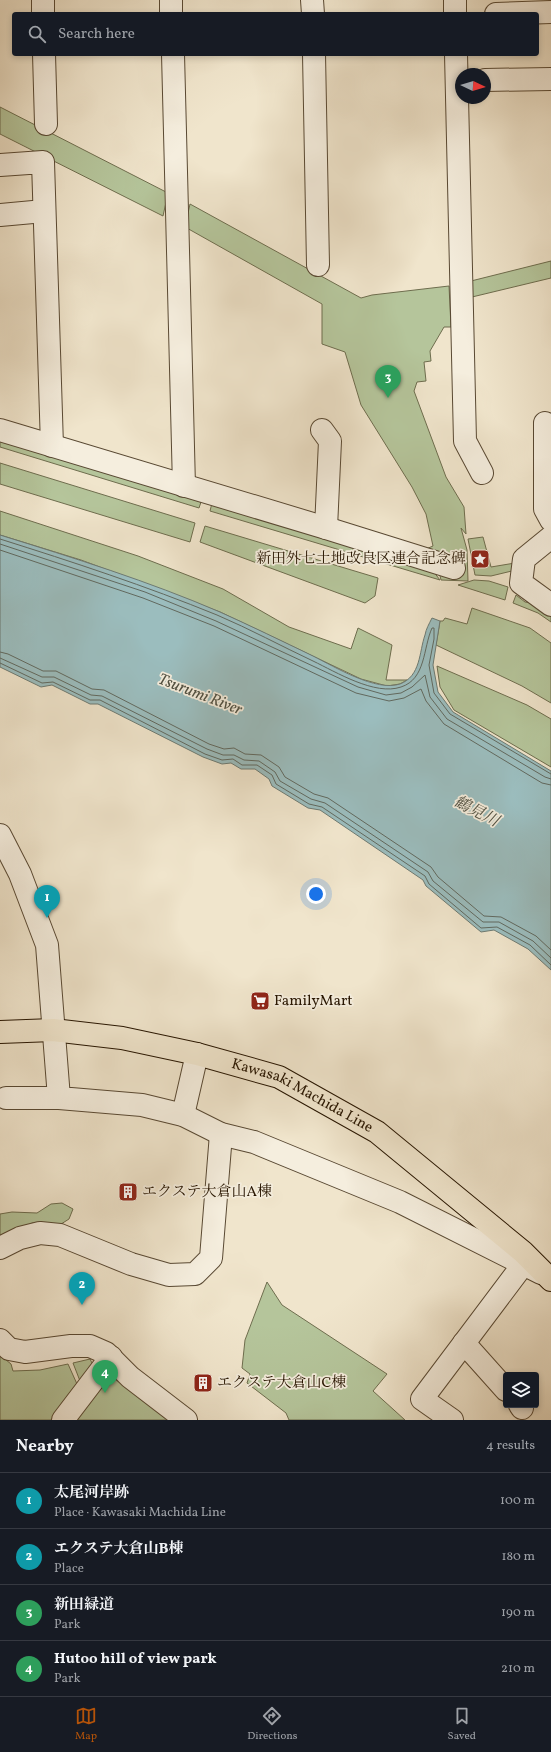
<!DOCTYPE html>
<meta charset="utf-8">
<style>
body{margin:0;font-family:Vollkorn,"Noto Serif JP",serif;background:#20242c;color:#f1f3f6}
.controls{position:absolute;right:12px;bottom:12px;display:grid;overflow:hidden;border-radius:4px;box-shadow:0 2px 6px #0003}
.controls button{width:36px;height:36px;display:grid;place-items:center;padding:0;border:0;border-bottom:1px solid #363941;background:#171b24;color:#f1f3f6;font:20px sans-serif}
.compass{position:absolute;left:455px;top:68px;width:36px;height:36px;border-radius:50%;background:#171b24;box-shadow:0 2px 6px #0003;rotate:94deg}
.you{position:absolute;left:316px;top:894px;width:14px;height:14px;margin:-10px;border:3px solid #fff;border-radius:50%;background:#1a73e8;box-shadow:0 0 0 6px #1a73e833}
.badge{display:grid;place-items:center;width:26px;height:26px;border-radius:50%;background:#b45309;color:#fff;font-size:13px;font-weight:700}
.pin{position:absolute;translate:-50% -33px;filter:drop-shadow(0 1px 2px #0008)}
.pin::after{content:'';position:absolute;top:21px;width:14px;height:12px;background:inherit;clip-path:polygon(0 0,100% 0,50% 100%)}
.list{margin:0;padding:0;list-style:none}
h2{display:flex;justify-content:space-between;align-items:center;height:52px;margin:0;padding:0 16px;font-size:17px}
h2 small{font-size:13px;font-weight:400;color:#9ea1a6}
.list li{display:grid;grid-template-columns:26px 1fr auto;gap:12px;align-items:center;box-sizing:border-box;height:56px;padding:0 16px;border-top:1px solid #363941}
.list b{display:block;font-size:15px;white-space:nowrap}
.list p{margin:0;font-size:13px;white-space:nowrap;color:#9ea1a6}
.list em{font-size:13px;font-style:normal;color:#9ea1a6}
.icon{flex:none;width:22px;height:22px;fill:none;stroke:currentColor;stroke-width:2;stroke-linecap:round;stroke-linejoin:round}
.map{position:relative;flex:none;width:551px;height:1420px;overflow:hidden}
.search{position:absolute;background:#171b24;box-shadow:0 2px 6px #0003;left:12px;right:12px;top:12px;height:44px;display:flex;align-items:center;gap:10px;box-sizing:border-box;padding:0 14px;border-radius:4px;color:#9ea1a6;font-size:15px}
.sheet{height:276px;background:#171b24}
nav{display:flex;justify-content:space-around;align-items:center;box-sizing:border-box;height:56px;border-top:1px solid #363941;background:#171b24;font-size:11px;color:#9ea1a6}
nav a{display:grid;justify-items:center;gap:2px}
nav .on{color:#b45309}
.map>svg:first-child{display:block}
.green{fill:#b5c59b;stroke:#6e6d4e}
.water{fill:#9bbdbe;stroke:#6d7a72}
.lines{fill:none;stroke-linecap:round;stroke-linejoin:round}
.shore{stroke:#61695f;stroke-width:1}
.minor-casing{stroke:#594933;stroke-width:24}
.major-casing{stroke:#271500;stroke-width:24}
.minor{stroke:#f5eede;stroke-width:22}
.major{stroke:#f0e5cc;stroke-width:22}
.labels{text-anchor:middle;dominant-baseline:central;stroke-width:3.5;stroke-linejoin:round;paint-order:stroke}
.poi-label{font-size:15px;fill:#271500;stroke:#f5eede;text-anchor:start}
.street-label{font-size:15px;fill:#271500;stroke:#f5eede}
.water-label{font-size:16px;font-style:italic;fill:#505042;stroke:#f5eede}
</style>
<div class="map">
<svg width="551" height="1420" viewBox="0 0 551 1420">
<rect width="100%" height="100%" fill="#f0e5cc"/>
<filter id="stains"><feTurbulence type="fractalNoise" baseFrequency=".005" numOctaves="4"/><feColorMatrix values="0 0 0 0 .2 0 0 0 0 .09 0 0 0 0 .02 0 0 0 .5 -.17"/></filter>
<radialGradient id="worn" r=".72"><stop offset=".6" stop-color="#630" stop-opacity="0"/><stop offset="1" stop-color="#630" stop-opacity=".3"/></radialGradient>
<g class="green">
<path d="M0,107L168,193L163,216L0,134Z"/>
<path d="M190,204L361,298L372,295L449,286L451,327H444L430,351L431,361L424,362L426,381L417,382L414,391L446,477L464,507L466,534L461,528L467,550L468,581L441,580L436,559L426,549L433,546L426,514L412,487L361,405L345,352L322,344V304L185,227Z"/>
<path d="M551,261V278L472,297L471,281Z"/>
<path d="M0,438L201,502L199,508L0,447Z"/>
<path d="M0,463L195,523L190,542L0,484Z"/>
<path d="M212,503L433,571L440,580L210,511Z"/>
<path d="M0,511L138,556L223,589L289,627L351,649L358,628L392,645L386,680H407L400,684L387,686L361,679L220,612L81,560L0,535Z"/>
<path d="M205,526L378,578L375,596L365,603L200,542Z"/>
<path d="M483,537L491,567L515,563L516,570L491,576L475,575L468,539Z"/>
<path d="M474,580L489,581L508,587L505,600L458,585Z"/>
<path d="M516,595L525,602L532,603L551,616V622L538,613L513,603Z"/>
<path d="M472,608L530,628L551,643V703L522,686L436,645L440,621H443L445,618L467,624Z"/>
<path d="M437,666L527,705L551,719V767L454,710L440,687Z"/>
<path d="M62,1203L73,1209L69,1219L58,1226L32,1223L19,1232L0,1240V1214L12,1212L37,1213L51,1204Z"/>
<path d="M267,1282L282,1305L387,1374L373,1391L405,1420H289L286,1413L247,1383L250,1374L242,1368L245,1340Z"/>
<path d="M0,1355L11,1364L13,1371L40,1370L68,1364L77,1384L51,1420H0Z"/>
<path d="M90,1359L93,1365L80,1381L73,1363Z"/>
<path d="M97,1365L168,1420H56Z"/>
</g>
<path class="water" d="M0,535C74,558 148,581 220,612C251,626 282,641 313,656C335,667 376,692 400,684C421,676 419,652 425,635C426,629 429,624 432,618L440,621L433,665L438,692L453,712L551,771V970L528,949L494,930L481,932L426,886L423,880L320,810L308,808L272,786L269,779L255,769H241L231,763L222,764L203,757L98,704H90L52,685L41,687L0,667Z"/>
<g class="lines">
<g class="shore">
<path d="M0,539C73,562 146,586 217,615C250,629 281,646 313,661C336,672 375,696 401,687C426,679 423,648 432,628H434V639L429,665L434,693L450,714L551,774"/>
<path d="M0,544L145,592L216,621L358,687L386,695L401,693L412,687L425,675L430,697L447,719L545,777L551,779"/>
<path d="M0,550L143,598L214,626L356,693L389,701L404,698L421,689L426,701L444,724L542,783L551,785"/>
<path d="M0,652L8,654L43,671H56L92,689L104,690L209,744L224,749L234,748L245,754L261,755L279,767L285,777L314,794L328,798L431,867L438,877L484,916L501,917L536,936L551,950"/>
<path d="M0,658L42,677H54L91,695L102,696L207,749L223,755H234L244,760L259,761L275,772L280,781L311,799L325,803L428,872L433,881L483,922H499L533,941L551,958"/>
<path d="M0,663L42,683L53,682L90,700H100L205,754L222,760L233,759L242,765H257L272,775L276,784L309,804L322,807L425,876L429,884L481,928L497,927L530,945L551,965"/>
</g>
<g class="minor-casing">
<g id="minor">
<path d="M43,0V14"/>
<path d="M171,0V14"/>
<path d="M312,0L313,14"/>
<path d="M455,0V14"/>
<path d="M496,14L551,12"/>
<path d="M44,54L46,124"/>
<path d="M173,54L184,486"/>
<path d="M314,54L318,265"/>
<path d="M456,54L465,441L482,473"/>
<path d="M485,80L551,79"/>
<path d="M0,165L43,162L52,446"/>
<path d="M0,215L44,211"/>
<path d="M545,423V509L551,520"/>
<path d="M0,430L326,528L454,568"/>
<path d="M322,430L330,441L326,528"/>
<path d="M551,537L524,559L521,583L551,605"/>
<path d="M0,835L20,874L47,945L59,1098L142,1105L183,1115L221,1134L254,1142L400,1202L541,1273"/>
<path d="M6,1098H59"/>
<path d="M183,1115L197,1054"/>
<path d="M0,1248L20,1238L40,1233L60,1235L131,1264L169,1275L195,1274L211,1258L221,1134"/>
<path d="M0,1340L9,1349L25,1352L71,1346H90L106,1353L130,1377L186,1420"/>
<path d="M464,1343L506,1390"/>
<path d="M520,1405L522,1408"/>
<path d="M63,1420L111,1357"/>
<path d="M452,1420L422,1399L528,1258"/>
</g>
</g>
<g class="major-casing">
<g id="major">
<path id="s1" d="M0,1032L53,1030L122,1038L197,1054L279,1077L377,1132L523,1252L551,1280"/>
</g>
</g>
<use href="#minor" class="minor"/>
<use href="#major" class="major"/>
</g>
<defs>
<g id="sight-square" transform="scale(1)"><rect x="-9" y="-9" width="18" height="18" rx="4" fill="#8f2418" stroke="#f5eede"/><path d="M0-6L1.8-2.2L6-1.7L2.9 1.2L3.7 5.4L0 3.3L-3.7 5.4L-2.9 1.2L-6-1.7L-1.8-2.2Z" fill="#fff"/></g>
<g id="supermarket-square" transform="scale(1)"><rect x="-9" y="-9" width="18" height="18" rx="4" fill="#8f2418" stroke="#f5eede"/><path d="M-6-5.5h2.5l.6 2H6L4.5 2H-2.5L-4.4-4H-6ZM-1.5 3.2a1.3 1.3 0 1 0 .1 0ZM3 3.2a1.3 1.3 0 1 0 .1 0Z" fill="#fff"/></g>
<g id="building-square" transform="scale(1)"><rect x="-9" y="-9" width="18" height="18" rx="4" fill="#8f2418" stroke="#f5eede"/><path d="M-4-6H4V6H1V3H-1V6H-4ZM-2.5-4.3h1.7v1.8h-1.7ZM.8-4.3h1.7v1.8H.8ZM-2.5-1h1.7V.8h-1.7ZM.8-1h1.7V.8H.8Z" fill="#fff"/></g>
</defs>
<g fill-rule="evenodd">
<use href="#sight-square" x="480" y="559"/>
<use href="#supermarket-square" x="260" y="1001"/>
<use href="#building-square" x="128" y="1192"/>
<use href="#building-square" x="203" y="1383"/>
</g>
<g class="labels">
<g class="poi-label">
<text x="466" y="559" text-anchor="end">新田外七土地改良区連合記念碑</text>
<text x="274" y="1001">FamilyMart</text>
<text x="142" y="1192">エクステ大倉山A棟</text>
<text x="217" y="1383">エクステ大倉山C棟</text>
</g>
<g class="street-label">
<text stroke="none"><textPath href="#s1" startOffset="313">Kawasaki Machida Line</textPath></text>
</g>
<g class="water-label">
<text transform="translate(200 695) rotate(21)">Tsurumi River</text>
<text transform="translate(476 812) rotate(27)">鶴見川</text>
</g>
</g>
<rect width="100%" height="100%" filter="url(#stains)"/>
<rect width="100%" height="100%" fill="url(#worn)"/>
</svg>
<div class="controls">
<button><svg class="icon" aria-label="layers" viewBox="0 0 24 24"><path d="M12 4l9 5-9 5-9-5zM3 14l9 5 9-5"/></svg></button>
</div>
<svg class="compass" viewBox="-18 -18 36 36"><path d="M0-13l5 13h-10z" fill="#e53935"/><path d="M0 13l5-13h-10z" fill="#9ea1a6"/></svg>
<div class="you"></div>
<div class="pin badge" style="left:47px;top:918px;background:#0f9aa8">1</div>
<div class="pin badge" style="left:82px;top:1305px;background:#0f9aa8">2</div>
<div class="pin badge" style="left:388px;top:398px;background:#2e9e5b">3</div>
<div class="pin badge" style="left:105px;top:1393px;background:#2e9e5b">4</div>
<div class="search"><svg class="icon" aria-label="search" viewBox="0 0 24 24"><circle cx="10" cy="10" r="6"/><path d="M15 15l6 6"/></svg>Search here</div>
</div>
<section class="sheet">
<h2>Nearby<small>4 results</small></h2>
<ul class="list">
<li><span class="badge" style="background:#0f9aa8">1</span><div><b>太尾河岸跡</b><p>Place · Kawasaki Machida Line</p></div><em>100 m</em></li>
<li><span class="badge" style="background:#0f9aa8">2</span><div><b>エクステ大倉山B棟</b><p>Place</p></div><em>180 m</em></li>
<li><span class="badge" style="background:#2e9e5b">3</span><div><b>新田緑道</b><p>Park</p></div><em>190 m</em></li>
<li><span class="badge" style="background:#2e9e5b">4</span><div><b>Hutoo hill of view park</b><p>Park</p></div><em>210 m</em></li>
</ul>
</section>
<nav>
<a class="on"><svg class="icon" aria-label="map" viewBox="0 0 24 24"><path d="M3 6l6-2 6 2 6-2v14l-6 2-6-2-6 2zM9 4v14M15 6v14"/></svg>Map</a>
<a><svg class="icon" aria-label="directions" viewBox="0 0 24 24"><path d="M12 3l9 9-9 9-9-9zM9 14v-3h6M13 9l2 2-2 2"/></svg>Directions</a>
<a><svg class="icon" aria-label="saved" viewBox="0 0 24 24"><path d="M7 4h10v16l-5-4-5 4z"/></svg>Saved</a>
</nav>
